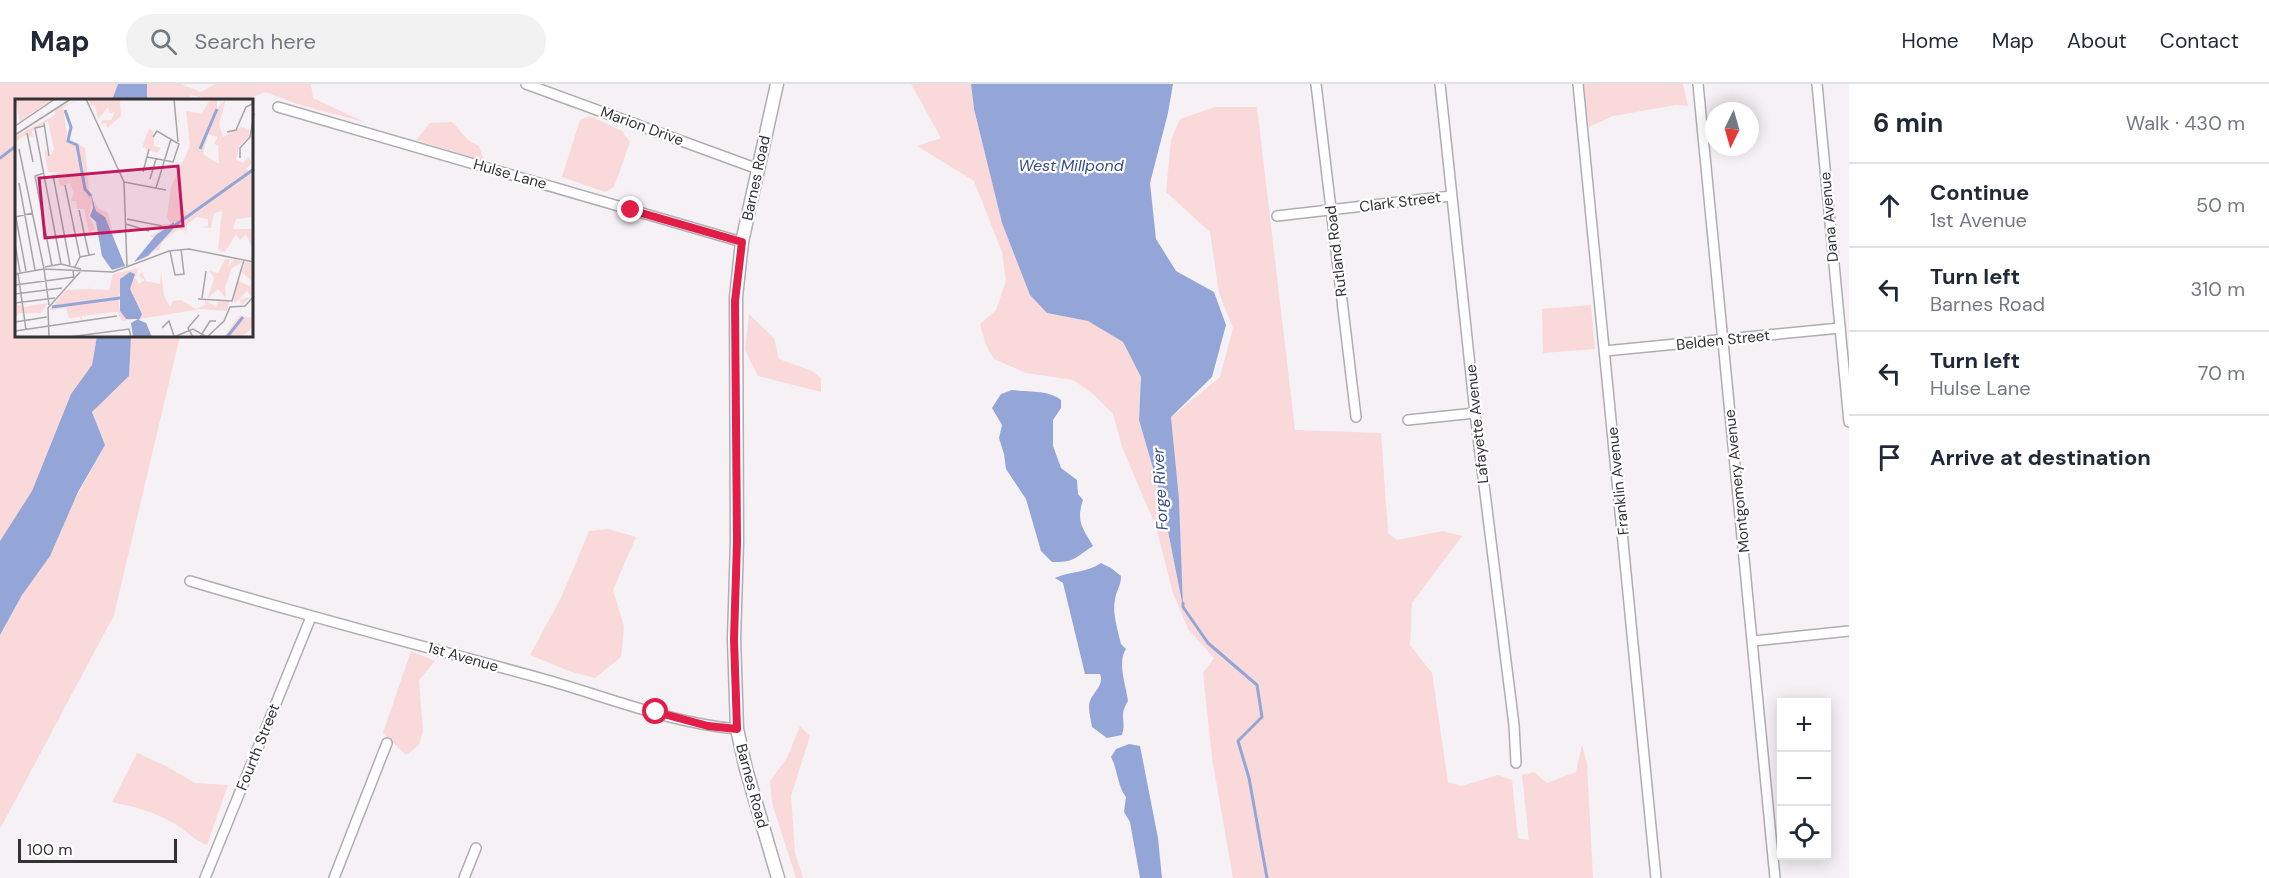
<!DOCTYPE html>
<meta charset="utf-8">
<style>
body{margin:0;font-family:"DM Sans",sans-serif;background:#f2f2f3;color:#1f2937}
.controls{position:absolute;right:18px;bottom:18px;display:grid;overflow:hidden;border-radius:0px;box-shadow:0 3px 15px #0003}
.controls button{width:54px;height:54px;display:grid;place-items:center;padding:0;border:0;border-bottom:2px solid #e0e1e3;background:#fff;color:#1f2937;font:30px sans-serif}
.compass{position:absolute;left:1705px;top:18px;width:54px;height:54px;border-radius:50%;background:#fff;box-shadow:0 3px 15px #0003;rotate:185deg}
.scale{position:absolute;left:18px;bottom:15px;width:159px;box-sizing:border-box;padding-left:6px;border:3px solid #323133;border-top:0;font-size:16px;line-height:21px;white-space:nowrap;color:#323133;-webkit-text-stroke:4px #fff;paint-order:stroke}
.stop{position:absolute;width:18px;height:18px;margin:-14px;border:4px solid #e11d48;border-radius:50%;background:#fff}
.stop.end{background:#e11d48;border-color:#fff;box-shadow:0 2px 6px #0008}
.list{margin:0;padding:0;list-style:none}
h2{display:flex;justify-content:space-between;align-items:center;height:78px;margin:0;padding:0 24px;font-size:26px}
h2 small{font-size:20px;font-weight:400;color:#747a83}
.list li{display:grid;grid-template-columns:39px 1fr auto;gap:18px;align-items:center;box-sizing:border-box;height:84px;padding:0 24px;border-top:2px solid #e0e1e3}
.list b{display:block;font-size:22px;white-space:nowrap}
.list p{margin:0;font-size:20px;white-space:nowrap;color:#747a83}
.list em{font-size:20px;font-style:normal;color:#747a83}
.icon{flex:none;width:33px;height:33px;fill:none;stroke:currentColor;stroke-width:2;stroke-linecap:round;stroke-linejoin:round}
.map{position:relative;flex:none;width:1849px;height:794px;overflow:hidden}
header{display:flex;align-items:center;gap:36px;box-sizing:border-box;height:84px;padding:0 30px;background:#fff;border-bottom:2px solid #e0e1e3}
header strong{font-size:28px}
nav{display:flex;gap:33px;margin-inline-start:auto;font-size:21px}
.search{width:420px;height:54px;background:#f2f2f3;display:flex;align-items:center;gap:15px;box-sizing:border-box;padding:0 21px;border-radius:33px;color:#747a83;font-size:22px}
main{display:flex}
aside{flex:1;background:#fff}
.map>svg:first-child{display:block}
.green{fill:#fad9da}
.water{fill:#93a6d7}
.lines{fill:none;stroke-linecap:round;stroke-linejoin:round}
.stream{stroke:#93a6d7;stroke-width:3}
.minor-casing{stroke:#b0adb1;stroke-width:12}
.tertiary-casing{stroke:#b0adb1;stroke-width:15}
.minor{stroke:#fff;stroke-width:9}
.tertiary{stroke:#fff;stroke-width:12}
.route{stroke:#e11d48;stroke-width:8}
.labels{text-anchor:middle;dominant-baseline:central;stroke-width:4.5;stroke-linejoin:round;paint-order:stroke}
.street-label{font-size:15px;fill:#323133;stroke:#fff}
.water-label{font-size:16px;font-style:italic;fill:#374c89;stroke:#fff}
.inset-river{fill:none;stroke:#93a6d7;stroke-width:3}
.inset-road{fill:none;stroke:#a7a4a7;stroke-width:1.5}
.view{fill:#c2185b;fill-opacity:0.15;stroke:#c2185b;stroke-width:3}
.inset-edge{fill:none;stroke:#323133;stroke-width:3}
</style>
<header>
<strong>Map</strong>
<div class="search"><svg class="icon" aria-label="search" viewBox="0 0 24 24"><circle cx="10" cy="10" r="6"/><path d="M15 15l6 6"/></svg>Search here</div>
<nav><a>Home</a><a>Map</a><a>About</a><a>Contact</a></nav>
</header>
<main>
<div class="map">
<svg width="1849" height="794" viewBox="0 0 1849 794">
<rect width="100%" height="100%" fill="#f5f1f5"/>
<g class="green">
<path d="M0,0H118L112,16H16V252H97L92,281L71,310L32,407L0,457Z"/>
<path d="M147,0H181L201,8L215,0H311L313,14L364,38L300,21L265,8L245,16H211L192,11L184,16H147Z"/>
<path d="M911,0H971L974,25L1002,139L1047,229L1088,237L1123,258L1141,293L1139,336L1161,412L1182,518L1179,415L1171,333L1220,293L1233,244L1219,209L1210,148L1166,108L1171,56L1180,35L1215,23H1257L1295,346L1381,349L1388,449L1397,456L1443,447L1462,452L1412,519L1410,561L1432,589L1448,698L1462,702L1498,691L1512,696L1518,754L1529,756L1522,691L1534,688L1547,699L1576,688L1582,661L1587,679L1593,794H1233L1212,674L1203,589L1214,574L1188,545L1173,509L1156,443L1122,363L1113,330L1093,310L1073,296L1026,289L994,275L986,261L980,240L996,226L1006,197L1002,168L974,97L917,62L941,54Z"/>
<path d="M1583,0H1683L1688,22L1676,21L1613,32L1589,43Z"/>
<path d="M590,32L622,47L630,58L614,103L605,108L562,93L580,36Z"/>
<path d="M452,38L468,56L479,62L484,77L416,56L430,39Z"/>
<path d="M1591,221L1595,265L1543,269L1542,225Z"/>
<path d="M749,230L774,254L779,275L812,287L821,294V308L758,292L745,266Z"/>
<path d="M131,252H180L114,531L0,745V551L105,361L92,328L129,292Z"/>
<path d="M608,445L636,453L613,506L624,542L621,573L595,594L569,587L530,571L562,512L589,447Z"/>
<path d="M411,567L435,577L419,596L423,647L419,661L406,671L383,649Z"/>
<path d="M800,642L810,652L791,712L795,769L803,794H796L772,719L770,697L787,674Z"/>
<path d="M137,669L166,682L195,699L228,701L207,761C192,755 188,748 175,740C155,728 135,723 112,718Z"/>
</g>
<g class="water">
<path d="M118,0H147V16H112Z"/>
<path d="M971,0H1173L1168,29L1150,99L1156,155L1176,187L1214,208L1226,241L1212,293L1171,333L1179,415L1183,523L1161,412L1139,336L1141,293L1123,258L1088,237L1047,229L1030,211L1002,139L974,25Z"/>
<path d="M97,252H131L129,292L92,328L105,361L78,408L50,472L22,511L0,551V457L32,407L71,310L92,281Z"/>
<path d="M1012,306C1027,308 1050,306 1061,316V324L1053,336V362L1061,384L1077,396L1078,410L1083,416C1076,437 1082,443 1093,462C1076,473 1074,479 1052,478L1041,467L1026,415L1006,385L1004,370L999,354L1002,341L992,324L1001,310Z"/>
<path d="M1101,479L1111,484L1121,492C1121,502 1116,507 1115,516C1112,529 1118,547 1121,560L1126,565C1117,578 1126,601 1128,617C1118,633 1127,636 1122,651L1107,654L1092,643C1091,637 1089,629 1089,622C1090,609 1105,603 1100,590H1085L1063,499L1055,494C1070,487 1087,489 1101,479Z"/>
<path d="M1129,660L1140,662L1158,754L1162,794H1140L1130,738L1124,728L1126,713C1117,701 1118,686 1111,673L1116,665Z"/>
</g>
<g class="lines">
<g class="stream">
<path d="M0,74L16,62"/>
<path d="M1183,519V523L1208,559L1257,601L1262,633L1238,657L1249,694L1267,794"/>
</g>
<g class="minor-casing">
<g id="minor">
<path d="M526,0L758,85"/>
<path d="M1316,0L1356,333"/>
<path d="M1440,0L1475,329L1514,641L1516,679"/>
<path d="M1578,0L1656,794"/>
<path d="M1698,0L1775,794"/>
<path d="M1817,0L1849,338"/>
<path d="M278,23L742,158"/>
<path d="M1277,132L1451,112"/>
<path d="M1605,267L1840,244"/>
<path d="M1408,336L1475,329"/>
<path d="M190,497C306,532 423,562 540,594C605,612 670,639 737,645"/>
<path d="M1753,557L1849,547"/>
<path d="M205,794L311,533"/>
<path d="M334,794L387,659"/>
<path d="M464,794L476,764"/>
</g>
</g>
<g class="tertiary-casing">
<path id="tertiary" d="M777,0L742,158L736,213L737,458L734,555L737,645L746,685L778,794"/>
</g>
<use href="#minor" class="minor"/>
<use href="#tertiary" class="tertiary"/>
</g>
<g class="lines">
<path class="route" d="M631,126L742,158L735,217L737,458L734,555L737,645L708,642L656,628"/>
</g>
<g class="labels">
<g class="street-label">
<text transform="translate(642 42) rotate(20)">Marion Drive</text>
<text transform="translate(510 90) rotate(16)">Hulse Lane</text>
<text transform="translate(756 94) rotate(-78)">Barnes Road</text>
<text transform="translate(1400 118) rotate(-7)">Clark Street</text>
<text transform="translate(1829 133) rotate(-95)">Dana Avenue</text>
<text transform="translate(1336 167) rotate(-97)">Rutland Road</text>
<text transform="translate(1723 256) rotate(-6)">Belden Street</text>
<text transform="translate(1477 340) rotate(-96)">Lafayette Avenue</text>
<text transform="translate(1618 397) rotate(-96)">Franklin Avenue</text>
<text transform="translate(1737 397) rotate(-96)">Montgomery Avenue</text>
<text transform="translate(463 573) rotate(16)">1st Avenue</text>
<text transform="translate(258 663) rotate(-68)">Fourth Street</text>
<text transform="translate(752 702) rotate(75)">Barnes Road</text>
</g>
<g class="water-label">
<text x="1071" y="81">West Millpond</text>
<text transform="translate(1160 405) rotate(-93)">Forge River</text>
</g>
</g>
<g transform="translate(15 15)">
<rect width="238" height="238" fill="#f5f1f5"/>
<path d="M0,0H38L5,22ZM64,0L48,9L53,41L70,49L74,92L83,109L93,114L102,151L92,123L82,115L78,100L74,117L80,130L74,133L69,110H62L61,102H56L59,94L55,84L45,88L42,74L33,73L29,49L35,58L39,50L33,22L17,32L18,38L10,36L0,43V38L40,16V11ZM73,0H105L106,17L92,29L91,24L85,25L88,21H96L100,13L95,14L93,8L83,20L80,6L76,7ZM195,0H202V10L211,0L204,25L208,38L226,28L234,30V37L224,47L221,61L228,64L233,58L237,64L231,70L238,74V118L221,120L218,130H238V150L231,135L225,141L221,135L210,153L203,151L207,112L199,114L196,129L186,128L193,127V120L182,118L172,125L171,136L170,131L163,130L147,143L144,151L137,152L159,129V124L139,139L135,137L143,133L145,128L141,126L156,125L152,118L156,88L175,47L171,12L187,15ZM193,35L203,38L199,45L203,46L204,65L188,55ZM134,30L138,32L139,47L146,49L142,54L127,48ZM210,160H215L213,168L220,160L227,163L217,169L210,188L211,199L203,190L193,199L199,179L194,172L203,174ZM231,162L238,165V195L227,206L225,201L236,197L232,192L220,204L218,198L223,182L235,187L237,183L227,173ZM124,169L120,179L124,185L130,181L124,177L127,173L131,182L145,185L146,172L149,197L155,208L158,202L166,201L181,210L190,206V201L201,208L204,201L214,202L212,212L186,210L124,220L127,215L115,190L107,191L103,199L105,212L111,220H122L107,222L102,213H97L67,217V222L65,218L54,219L51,209L34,211L51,191L74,190L75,187V190L94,191L98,175ZM33,204L26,214H5L0,218L1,205L8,208ZM224,217L238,219L237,229L226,238H209Z" fill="#fad9da" fill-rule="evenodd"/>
<path d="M76,95L81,112L90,118L110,167L97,171L87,157L81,123L75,117L78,109ZM159,123V129L133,157L119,163L141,136ZM115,173L120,175L115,190L127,215L124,221L131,224L137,238H118L116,224L123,220H111L105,212V180Z" fill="#93a6d7"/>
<path class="inset-river" d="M50,11L56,28L53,42L62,46L70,90L76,97M185,50L202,10M159,127L239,70M37,208L105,199M212,238L228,218"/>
<path class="inset-road" d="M71,0L109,83L112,168M159,0L163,43M29,24L34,57M0,27L40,0M29,27L20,29L46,165M212,33L221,31L231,8L239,4M12,34L18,63M0,36L56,0M4,50L29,170M132,58L158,63L164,45L142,32L138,38M225,59V49L235,38L239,14M128,73L134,50M29,74L20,77L37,167M38,76L55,166M135,80L141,60M109,83L151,91M4,84L20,171M50,86L65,158M141,89L156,40M64,111L74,156M0,114L11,172M0,118L18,114M112,120L147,127M111,125L134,132M0,145L5,173M155,152L160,176L169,175L166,150M30,168L46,165L66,170M60,168L65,158L80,155M29,170L34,206M3,174L11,231M0,175L29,170L98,173L154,152L174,150L239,163M0,186L59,178L58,172M0,195L47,189M187,199L191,172M183,200L217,202L229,161M0,204L40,199M0,223L32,218M147,229L154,222L159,237M0,232L102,217M34,238L33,209L65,173M54,238L114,230L116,238M159,238L178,230L192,238M178,238L173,229L184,216M185,238L195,222H201M192,238L209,222L215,208L230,207L239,197"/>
<path class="view" d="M163,67L168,127L30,139L24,79Z"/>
<rect width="238" height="238" class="inset-edge"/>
</g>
</svg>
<div class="controls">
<button>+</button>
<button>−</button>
<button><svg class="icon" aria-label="locate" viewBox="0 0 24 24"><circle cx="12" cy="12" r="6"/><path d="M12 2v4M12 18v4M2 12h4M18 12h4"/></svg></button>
</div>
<svg class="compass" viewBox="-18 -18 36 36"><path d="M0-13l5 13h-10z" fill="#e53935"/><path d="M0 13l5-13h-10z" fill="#747a83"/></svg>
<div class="scale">100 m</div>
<div class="stop" style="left:656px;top:628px"></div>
<div class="stop end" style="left:631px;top:126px"></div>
</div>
<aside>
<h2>6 min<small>Walk · 430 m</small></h2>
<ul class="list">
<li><svg class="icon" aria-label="ahead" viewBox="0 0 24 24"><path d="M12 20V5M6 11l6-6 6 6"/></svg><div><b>Continue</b><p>1st Avenue</p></div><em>50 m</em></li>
<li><svg class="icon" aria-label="left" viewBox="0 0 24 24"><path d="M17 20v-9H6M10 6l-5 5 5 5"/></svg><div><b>Turn left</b><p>Barnes Road</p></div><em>310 m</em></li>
<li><svg class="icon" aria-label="left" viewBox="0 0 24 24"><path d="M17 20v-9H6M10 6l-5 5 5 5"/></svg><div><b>Turn left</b><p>Hulse Lane</p></div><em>70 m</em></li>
<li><svg class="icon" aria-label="arrive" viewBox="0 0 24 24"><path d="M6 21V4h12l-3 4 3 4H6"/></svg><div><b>Arrive at destination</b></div></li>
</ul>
</aside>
</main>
